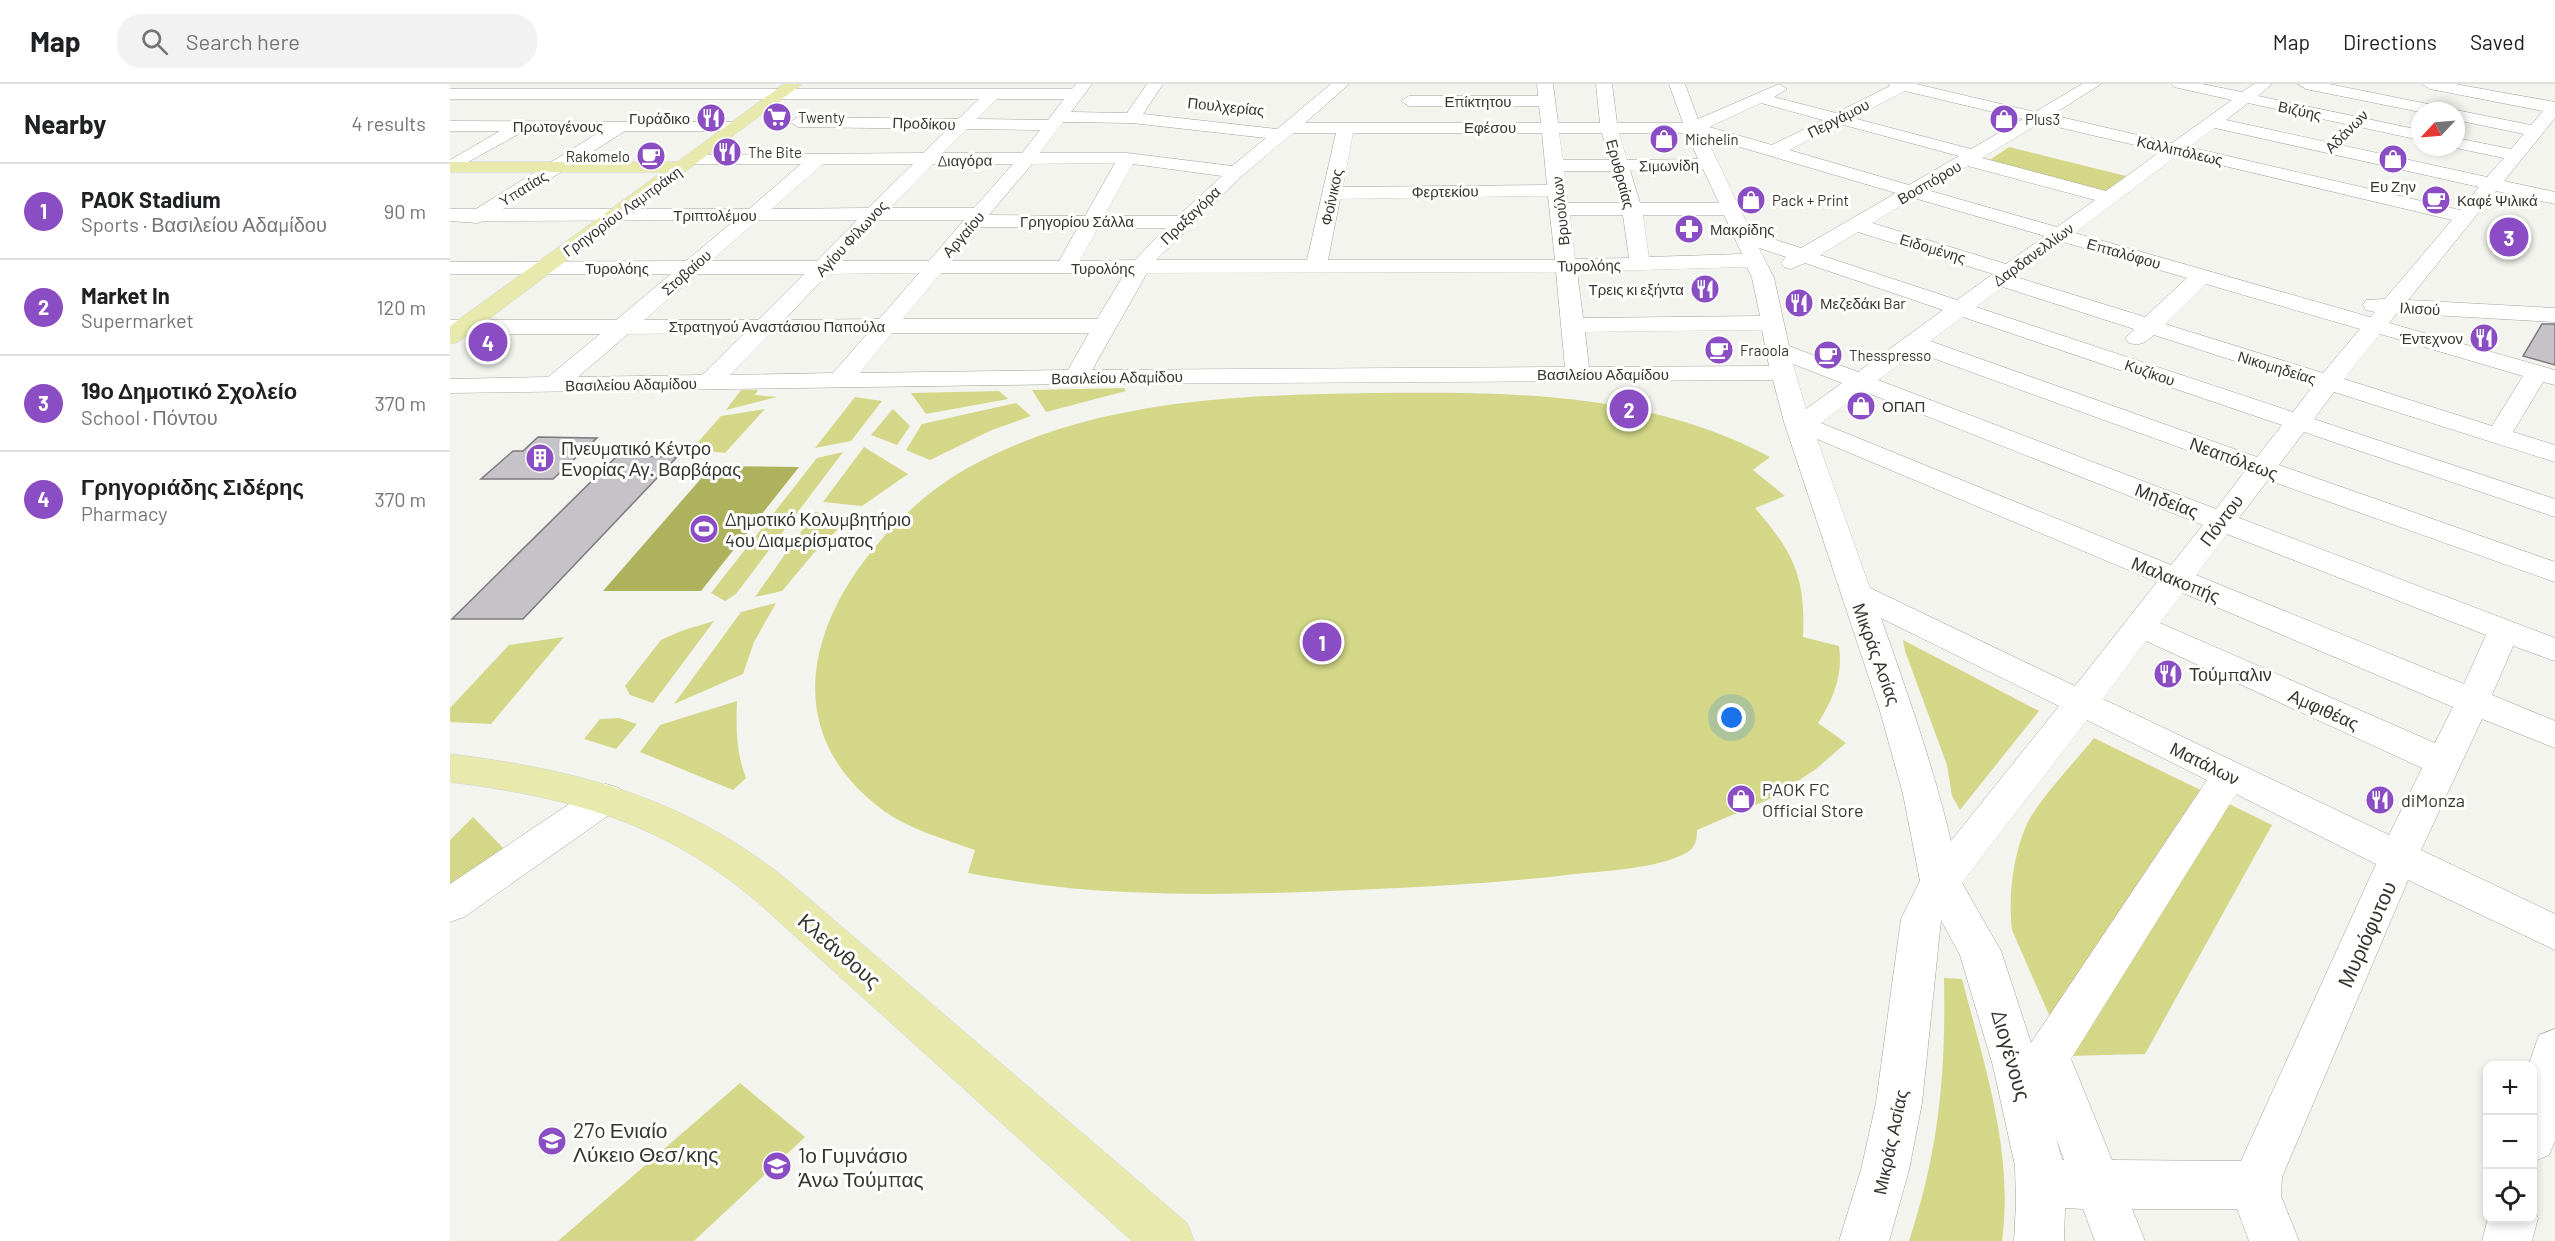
<!DOCTYPE html>
<meta charset="utf-8">
<style>
body{margin:0;font-family:Barlow,sans-serif;background:#f2f2f2;color:#202124}
.controls{position:absolute;right:18px;bottom:18px;display:grid;overflow:hidden;border-radius:12px;box-shadow:0 3px 9px #0003}
.controls button{width:54px;height:54px;display:grid;place-items:center;padding:0;border:0;border-bottom:2px solid #e0e0e0;background:#fff;color:#202124;font:30px sans-serif}
.compass{position:absolute;left:1961px;top:18px;width:54px;height:54px;border-radius:50%;background:#fff;box-shadow:0 3px 9px #0003;rotate:244deg}
.you{position:absolute;left:1282px;top:634px;width:21px;height:21px;margin:-15px;border:4px solid #fff;border-radius:50%;background:#1a73e8;box-shadow:0 0 0 9px #1a73e833}
.badge{display:grid;place-items:center;width:39px;height:39px;border-radius:50%;background:#8b4dc3;color:#fff;font-size:20px;font-weight:700}
.pin{position:absolute;translate:-50% -50%;border:3px solid #fff;box-shadow:0 2px 6px #0006}
.list{margin:0;padding:0;list-style:none}
h2{display:flex;justify-content:space-between;align-items:center;height:78px;margin:0;padding:0 24px;font-size:26px}
h2 small{font-size:20px;font-weight:400;color:#757577}
.list li{display:grid;grid-template-columns:39px 1fr auto;gap:18px;align-items:center;box-sizing:border-box;height:96px;padding:0 24px;border-top:2px solid #e0e0e0}
.list b{display:block;font-size:22px;white-space:nowrap}
.list p{margin:0;font-size:20px;white-space:nowrap;color:#757577}
.list em{font-size:20px;font-style:normal;color:#757577}
.icon{flex:none;width:33px;height:33px;fill:none;stroke:currentColor;stroke-width:2;stroke-linecap:round;stroke-linejoin:round}
.map{position:relative;flex:none;width:2105px;height:1157px;overflow:hidden}
header{display:flex;align-items:center;gap:36px;box-sizing:border-box;height:84px;padding:0 30px;background:#fff;border-bottom:2px solid #e0e0e0}
header strong{font-size:28px}
nav{display:flex;gap:33px;margin-inline-start:auto;font-size:21px}
.search{width:420px;height:54px;background:#f2f2f2;display:flex;align-items:center;gap:15px;box-sizing:border-box;padding:0 21px;border-radius:24px;color:#757577;font-size:22px}
main{display:flex}
aside{flex:1;background:#fff}
.map>svg:first-child{display:block}
.green{fill:#d3d787}
.water{fill:#aeb25d}
.building{fill:#c5c2c8;stroke:#7c797f;stroke-width:1.5}
.lines{fill:none;stroke-linecap:round;stroke-linejoin:round}
.minor-casing{stroke:#a3a39d;stroke-width:1}
.major-casing{stroke:#cfcfce;stroke-width:1}
.minor{fill:#fff;fill-rule:evenodd}
.major{fill:#e8eaad;fill-rule:evenodd}
.labels{text-anchor:middle;dominant-baseline:central;stroke-width:6;stroke-linejoin:round;paint-order:stroke}
.far-street-label{font-size:15px;fill:#363634;stroke:#fffffe}
.far-poi-label{font-size:15px;fill:#363634;stroke:#fffffe;text-anchor:start}
.poi-label{font-size:18px;fill:#363634;stroke:#fffffe;text-anchor:start}
.street-label{font-size:18px;fill:#363634;stroke:#fffffe}
.near-street-label{font-size:21px;fill:#363634;stroke:#fffffe}
.near-poi-label{font-size:21px;fill:#363634;stroke:#fffffe;text-anchor:start}
</style>
<header>
<strong>Map</strong>
<div class="search"><svg class="icon" aria-label="search" viewBox="0 0 24 24"><circle cx="10" cy="10" r="6"/><path d="M15 15l6 6"/></svg>Search here</div>
<nav><a>Map</a><a>Directions</a><a>Saved</a></nav>
</header>
<main>
<aside>
<h2>Nearby<small>4 results</small></h2>
<ul class="list">
<li><span class="badge">1</span><div><b>PAOK Stadium</b><p>Sports · Βασιλείου Αδαμίδου</p></div><em>90 m</em></li>
<li><span class="badge">2</span><div><b>Market In</b><p>Supermarket</p></div><em>120 m</em></li>
<li><span class="badge">3</span><div><b>19ο Δημοτικό Σχολείο</b><p>School · Πόντου</p></div><em>370 m</em></li>
<li><span class="badge">4</span><div><b>Γρηγοριάδης Σιδέρης</b><p>Pharmacy</p></div><em>370 m</em></li>
</ul>
</aside>
<div class="map">
<svg width="2105" height="1157" viewBox="0 0 2105 1157">
<rect width="100%" height="100%" fill="#f4f4ee"/>
<g class="green">
<path d="M1559,63L1676,92L1654,109L1537,78Z"/>
<path d="M674,304L676,307L596,328L582,306Z"/>
<path d="M291,306H308L305,311L327,313L276,326Z"/>
<path d="M549,307L558,315L476,330L461,309Z"/>
<path d="M923,309C1060,308 1195,307 1320,373L1303,386L1335,412L1305,424C1344,469 1356,494 1353,553L1389,562C1393,591 1384,614 1368,639L1396,659L1366,685L1324,713L1247,746C1247,755 1246,763 1236,769C1209,784 1157,787 1125,790C1059,798 993,802 926,805C843,809 759,812 676,808C623,806 570,799 518,789L525,766C494,755 461,746 434,727C305,632 379,491 479,410C506,388 540,371 573,358C685,314 805,311 923,309Z"/>
<path d="M405,313L432,317L401,357L365,364Z"/>
<path d="M566,319L581,332L542,346L480,376L456,366L472,340Z"/>
<path d="M315,325L275,369L242,365L271,332Z"/>
<path d="M443,325L460,342L447,361L421,351Z"/>
<path d="M414,363L458,390L412,422L373,418Z"/>
<path d="M393,368L286,510L275,517L261,509L367,374Z"/>
<path d="M365,428L401,433L369,463L332,507L305,513Z"/>
<path d="M326,519L304,558L293,590L224,620L291,528Z"/>
<path d="M264,537L203,619L180,611L175,602L211,556L231,547Z"/>
<path d="M114,553L41,640L0,638V624L59,561Z"/>
<path d="M1453,556L1589,627L1510,726L1502,712L1497,681L1455,567Z"/>
<path d="M287,617C286,644 286,669 296,694L283,706L190,668L210,641Z"/>
<path d="M169,634L187,640L166,665L134,655L150,635Z"/>
<path d="M1644,654L1822,741L1695,970L1617,972L1562,846C1558,812 1563,773 1576,742C1587,717 1626,677 1644,654Z"/>
<path d="M23,733L59,770L0,809V756Z"/>
<path d="M1494,894L1512,895C1534,980 1564,1068 1552,1157H1459C1489,1066 1496,989 1494,894Z"/>
<path d="M290,999L355,1053L244,1157H108Z"/>
</g>
<path class="water" d="M262,382L349,383L251,507H153Z"/>
<g class="building">
<path d="M2092,240H2105V281L2073,272Z"/>
<path d="M88,353L147,354L103,395H31L63,367H73Z"/>
<path d="M167,372L227,373L73,535H2Z"/>
</g>
<g class="lines">
<g class="minor-casing">
<g id="minor">
<path d="M626,0H642L621,28L677,29L697,0H713L693,30L827,45L881,0H899L855,39H1091L1089,22H959L951,17L959,12H1088L1087,0H1103L1108,39H1150L1146,0H1162L1167,39H1233L1219,0H1235L1248,35L1329,0L1337,5L1324,13L1386,29L1440,2L1438,0H1466L1585,28L1632,0H1651L1602,31L1722,59L1782,16L1724,3L1722,0H1752L1792,8L1804,0H1822L1808,12L1970,46V56L1798,19L1776,36L2037,93L2054,74L2001,63H2006V54L2061,65L2074,50L2006,36V27H2002L2006,26L2081,41L2093,27L1980,5L1972,0H2005L2105,18V34L2054,97L2105,108V120L2046,107L1958,216L2105,224V238L1947,229L1939,239L2105,286V301L2093,298L2063,348L2105,361V378L1884,308L1864,335L2105,415V433L1854,348L1829,381L2105,478V498L1818,396L1789,434L2105,554V577L2063,562L2042,611L2105,637V664L2032,635L1971,766L2105,830V866L1958,796L1832,1093L1831,1112L1849,1157H1799L1787,1125H1682L1695,1157H1645L1633,1125L1615,1124L1614,1157H1564L1566,1119L1565,1082L1543,982L1510,871L1491,836L1472,1019L1459,1086L1439,1157H1389L1411,1086L1426,1019L1451,835L1470,797L1453,710L1430,627L1334,338L1323,296L626,300L0,309V295L98,293L150,250H0V236H166L221,190H0V178L236,177L285,136L34,137L27,139L0,137V125H26L151,47H74L0,88V76L50,47H0V37L294,38L296,42L288,47H175L53,125H299L351,80H243L237,79L234,75L237,71L473,69L498,45L348,43L340,38L348,33L508,35L529,15H0V5H622ZM1455,7L1573,35L1521,65L1403,34ZM547,15H614L598,36L527,35ZM1311,19L1373,36L1322,61L1259,43ZM613,38L682,39L816,54L782,82L677,69H590ZM1590,39L1711,67L1656,107L1532,74ZM1390,40L1509,72L1459,101L1339,66ZM1765,44L2029,103L2010,126L1739,63ZM517,45L590,46L572,69H493ZM843,49H886L857,176H706L792,92ZM903,49H1092L1097,101L893,103ZM1109,49H1152L1159,76H1113ZM1169,49H1237L1248,75L1177,76ZM1256,53L1446,109L1351,164L1301,148ZM1728,71L2002,136L1935,215L1916,216L1913,221L1916,226L1925,228L1920,233L1625,149ZM665,79L635,132L539,131L582,80ZM373,80H463L418,124L322,125ZM483,80H563L524,124H440ZM683,80L772,92L728,132H654ZM1518,82L1645,116L1607,143L1477,106ZM1253,85L1269,119H1190L1180,86ZM1114,87H1162L1171,119H1118ZM1098,112L1105,176H878L890,115ZM1464,114L1595,152L1556,180L1422,139ZM1120,131H1173L1179,174L1125,175ZM1193,131H1274L1292,170L1199,173ZM308,136H407L367,177H261ZM429,136H514L479,177H390ZM530,143H628L609,177H502ZM648,144H716L685,176L630,177ZM1408,148L1543,190L1507,216L1370,171ZM1613,158L1737,194L1695,233L1566,193ZM1309,164L1336,173L1331,179L1334,183L1341,185L1355,179L1493,226L1408,288L1339,262L1324,194ZM1297,183L1302,194L1310,232L1133,234L1127,188ZM1106,188L1115,283L642,286L697,189ZM469,189L429,235L334,236L378,190ZM491,189H675L647,235H453ZM247,190H354L308,236H194ZM1756,200L1910,245L1873,289L1715,240ZM1553,203L1684,245L1675,254L1679,259C1690,262 1695,259 1704,251L1863,302L1843,328L1526,223ZM1513,233L1832,341L1807,373L1480,257ZM1312,246L1319,282L1139,283L1135,248ZM295,249L252,291L128,293L178,250ZM321,249H418L383,289L280,291ZM442,249H639L618,286L410,289ZM1930,250L2073,292L2042,342L1894,295ZM1466,268L1795,387L1766,425L1428,296ZM1343,280L1392,299L1356,325ZM1413,307L1753,441L1721,481L1371,339ZM1367,355L1707,498L1625,602L1420,504ZM1777,450L2036,551L2014,600L1746,491ZM1733,509L2003,623L1985,659L1710,539ZM1431,534L1609,622L1501,757C1483,681 1457,608 1431,534ZM1696,557L1972,684L1939,751L1653,615ZM1637,636L1757,696L1581,959L1551,867L1512,799ZM1786,710L1926,780L1791,1077L1662,1076L1621,975ZM1606,1054L1614,1076H1612Z"/>
<path d="M1848,0H1879L1988,22L1996,27L1970,28L1856,5Z"/>
<path d="M156,700L169,704L175,714L169,724L14,833L0,838V800L143,704Z"/>
<path d="M2105,945V1057L2099,1071L2082,1078V982H2078L2089,951Z"/>
<path d="M2082,1121L2088,1134L2082,1157H2032L2038,1134H2082Z"/>
</g>
</g>
<g class="major-casing">
<g id="major">
<path d="M334,0H352L8,258L0,260V242L212,88H0V78H227Z"/>
<path d="M0,670C130,686 239,715 342,800L737,1139L744,1157H682L313,823C217,739 124,714 0,698Z"/>
</g>
</g>
<use href="#minor" class="minor"/>
<use href="#major" class="major"/>
</g>
<defs>
<g id="supermarket-disc" transform="scale(1.5)"><circle r="9.5" fill="#8b4dc3" stroke="#fffffe"/><path d="M-6-5.5h2.5l.6 2H6L4.5 2H-2.5L-4.4-4H-6ZM-1.5 3.2a1.3 1.3 0 1 0 .1 0ZM3 3.2a1.3 1.3 0 1 0 .1 0Z" fill="#fff"/></g>
<g id="restaurant-disc" transform="scale(1.5)"><circle r="9.5" fill="#8b4dc3" stroke="#fffffe"/><path d="M-5-6h1v4h1v-4h1v4h1v-4h1v5L-1.5 .5V6h-2V.5L-5-1ZM5-6V6H3V1.5H1.5Q1.5-4 5-6Z" fill="#fff"/></g>
<g id="shop-disc" transform="scale(1.5)"><circle r="9.5" fill="#8b4dc3" stroke="#fffffe"/><path d="M-5-2.5h2.3a2.7 3.5 0 0 1 5.4 0H5L5.5 6h-11ZM-1.5-2.5h3a1.5 2.3 0 0 0-3 0Z" fill="#fff"/></g>
<g id="cafe-disc" transform="scale(1.5)"><circle r="9.5" fill="#8b4dc3" stroke="#fffffe"/><path d="M-5.5-4.5H6V0H3Q3 3.5 0 3.5H-2.5Q-5.5 3.5-5.5 0ZM3-3.2v2h1.7v-2ZM-6 4.5H4V6H-6Z" fill="#fff"/></g>
<g id="pharmacy-disc" transform="scale(1.5)"><circle r="9.5" fill="#8b4dc3" stroke="#fffffe"/><path d="M-2-6h4v4h4v4h-4v4h-4v-4h-4v-4h4Z" fill="#fff"/></g>
<g id="building-disc" transform="scale(1.5)"><circle r="9.5" fill="#8b4dc3" stroke="#fffffe"/><path d="M-4-6H4V6H1V3H-1V6H-4ZM-2.5-4.3h1.7v1.8h-1.7ZM.8-4.3h1.7v1.8H.8ZM-2.5-1h1.7V.8h-1.7ZM.8-1h1.7V.8H.8Z" fill="#fff"/></g>
<g id="stadium-disc" transform="scale(1.5)"><circle r="9.5" fill="#8b4dc3" stroke="#fffffe"/><path d="M0-5a6.5 5 0 1 0 0 10a6.5 5 0 1 0 0-10ZM-3.5-1.8h7v3.6h-7Z" fill="#fff"/></g>
<g id="school-disc" transform="scale(1.5)"><circle r="9.5" fill="#8b4dc3" stroke="#fffffe"/><path d="M0-5L7-2L0 1L-7-2ZM-4 1L0 2.5L4 1V4Q0 6-4 4Z" fill="#fff"/></g>
</defs>
<g fill-rule="evenodd">
<use href="#supermarket-disc" x="327" y="33"/>
<use href="#restaurant-disc" x="261" y="34"/>
<use href="#shop-disc" x="1554" y="35"/>
<use href="#shop-disc" x="1214" y="55"/>
<use href="#restaurant-disc" x="277" y="68"/>
<use href="#cafe-disc" x="201" y="72"/>
<use href="#shop-disc" x="1943" y="75"/>
<use href="#shop-disc" x="1301" y="116"/>
<use href="#cafe-disc" x="1986" y="116"/>
<use href="#pharmacy-disc" x="1239" y="145"/>
<use href="#restaurant-disc" x="1255" y="205"/>
<use href="#restaurant-disc" x="1349" y="219"/>
<use href="#restaurant-disc" x="2034" y="254"/>
<use href="#cafe-disc" x="1269" y="266"/>
<use href="#cafe-disc" x="1378" y="271"/>
<use href="#shop-disc" x="1411" y="322"/>
<use href="#building-disc" x="90" y="374"/>
<use href="#stadium-disc" x="254" y="445"/>
<use href="#restaurant-disc" x="1718" y="590"/>
<use href="#shop-disc" x="1291" y="715"/>
<use href="#restaurant-disc" x="1930" y="716"/>
<use href="#school-disc" x="102" y="1057"/>
<use href="#school-disc" x="327" y="1082"/>
</g>
<g class="labels">
<g class="far-street-label">
<text x="1028" y="17">Επίκτητου</text>
<text transform="translate(776 22) rotate(6)">Πουλχερίας</text>
<text transform="translate(1850 26) rotate(12)">Βιζύης</text>
<text transform="translate(1388 34) rotate(-27)">Περγάμου</text>
<text transform="translate(474 39) rotate(2)">Προδίκου</text>
<text x="108" y="42">Πρωτογένους</text>
<text x="1040" y="43">Εφέσου</text>
<text transform="translate(1896 47) rotate(-45)">Αδάνων</text>
<text transform="translate(1730 66) rotate(13)">Καλλιπόλεως</text>
<text transform="translate(515 76) rotate(-1)">Διαγόρα</text>
<text transform="translate(1219 81) rotate(-1)">Σιμωνίδη</text>
<text transform="translate(1171 90) rotate(75)">Ερυθραίας</text>
<text transform="translate(1479 98) rotate(-30)">Βοσπόρου</text>
<text transform="translate(73 104) rotate(-32)">Υπατίας</text>
<text transform="translate(995 107) rotate(-1)">Φερτεκίου</text>
<text transform="translate(881 113) rotate(-78)">Φοίνικος</text>
<text transform="translate(172 127) rotate(-36)">Γρηγορίου Λαμπράκη</text>
<text transform="translate(1110 127) rotate(-96)">Βρυούλων</text>
<text x="265" y="131">Τριπτολέμου</text>
<text transform="translate(740 131) rotate(-44)">Πραξαγόρα</text>
<text x="627" y="137">Γρηγορίου Σάλλα</text>
<text transform="translate(513 150) rotate(-49)">Αργαίου</text>
<text transform="translate(401 154) rotate(-47)">Αγίου Φίλωνος</text>
<text transform="translate(1483 164) rotate(17)">Ειδομένης</text>
<text transform="translate(1674 169) rotate(16)">Επταλόφου</text>
<text transform="translate(1583 170) rotate(-36)">Δαρδανελλίων</text>
<text transform="translate(1139 181) rotate(-1)">Τυρολόης</text>
<text x="167" y="184">Τυρολόης</text>
<text x="653" y="184">Τυρολόης</text>
<text transform="translate(236 188) rotate(-41)">Στοβαίου</text>
<text transform="translate(1970 224) rotate(3)">Ιλισού</text>
<text x="327" y="242">Στρατηγού Αναστάσιου Παπούλα</text>
<text transform="translate(1827 283) rotate(17)">Νικομηδείας</text>
<text transform="translate(1700 288) rotate(19)">Κυζίκου</text>
<text x="1153" y="290">Βασιλείου Αδαμίδου</text>
<text transform="translate(667 293) rotate(-1)">Βασιλείου Αδαμίδου</text>
<text transform="translate(181 300) rotate(-1)">Βασιλείου Αδαμίδου</text>
</g>
<g class="far-poi-label">
<text x="348" y="33">Twenty</text>
<text x="240" y="34" text-anchor="end">Γυράδικο</text>
<text x="1575" y="35">Plus3</text>
<text x="1235" y="55">Michelin</text>
<text x="298" y="68">The Bite</text>
<text x="180" y="72" text-anchor="end">Rakomelo</text>
<text x="1943" y="102" text-anchor="middle">Ευ Ζην</text>
<text x="1322" y="116">Pack + Print</text>
<text x="2007" y="116">Καφέ Ψιλικά</text>
<text x="1260" y="145">Μακρίδης</text>
<text x="1234" y="205" text-anchor="end">Τρεις κι εξήντα</text>
<text x="1370" y="219">Μεζεδάκι Bar</text>
<text x="2013" y="254" text-anchor="end">Έντεχνον</text>
<text x="1290" y="266">Fraoola</text>
<text x="1399" y="271">Thesspresso</text>
<text x="1432" y="322">ΟΠΑΠ</text>
</g>
<g class="poi-label">
<text x="111" y="364">Πνευματικό Κέντρο<tspan x="111" dy="21">Ενορίας Αγ. Βαρβάρας</tspan></text>
<text x="275" y="435">Δημοτικό Κολυμβητήριο<tspan x="275" dy="21">4ου Διαμερίσματος</tspan></text>
<text x="1739" y="590">Τούμπαλιν</text>
<text x="1312" y="705">PAOK FC<tspan x="1312" dy="21">Official Store</tspan></text>
<text x="1951" y="716">diMonza</text>
</g>
<g class="street-label">
<text transform="translate(1784 374) rotate(20)">Νεαπόλεως</text>
<text transform="translate(1717 416) rotate(21)">Μηδείας</text>
<text transform="translate(1771 436) rotate(-53)">Πόντου</text>
<text transform="translate(1726 495) rotate(22)">Μαλακοπής</text>
<text transform="translate(1427 570) rotate(70)">Μικράς Ασίας</text>
<text transform="translate(1874 625) rotate(24)">Αμφιθέας</text>
<text transform="translate(1755 679) rotate(26)">Ματάλων</text>
<text transform="translate(1440 1058) rotate(-78)">Μικράς Ασίας</text>
</g>
<g class="near-street-label">
<text transform="translate(1916 850) rotate(-66)">Μυριόφυτου</text>
<text transform="translate(390 866) rotate(41)">Κλεάνθους</text>
<text transform="translate(1562 971) rotate(74)">Διογένους</text>
</g>
<g class="near-poi-label">
<text x="123" y="1045">27o Ενιαίο<tspan x="123" dy="24">Λύκειο Θεσ/κης</tspan></text>
<text x="348" y="1070">1ο Γυμνάσιο<tspan x="348" dy="24">Άνω Τούμπας</tspan></text>
</g>
</g>
</svg>
<div class="controls">
<button>+</button>
<button>−</button>
<button><svg class="icon" aria-label="locate" viewBox="0 0 24 24"><circle cx="12" cy="12" r="6"/><path d="M12 2v4M12 18v4M2 12h4M18 12h4"/></svg></button>
</div>
<svg class="compass" viewBox="-18 -18 36 36"><path d="M0-13l5 13h-10z" fill="#e53935"/><path d="M0 13l5-13h-10z" fill="#757577"/></svg>
<div class="you"></div>
<div class="pin badge" style="left:872px;top:558px">1</div>
<div class="pin badge" style="left:1179px;top:325px">2</div>
<div class="pin badge" style="left:2059px;top:153px">3</div>
<div class="pin badge" style="left:38px;top:258px">4</div>
</div>
</main>
